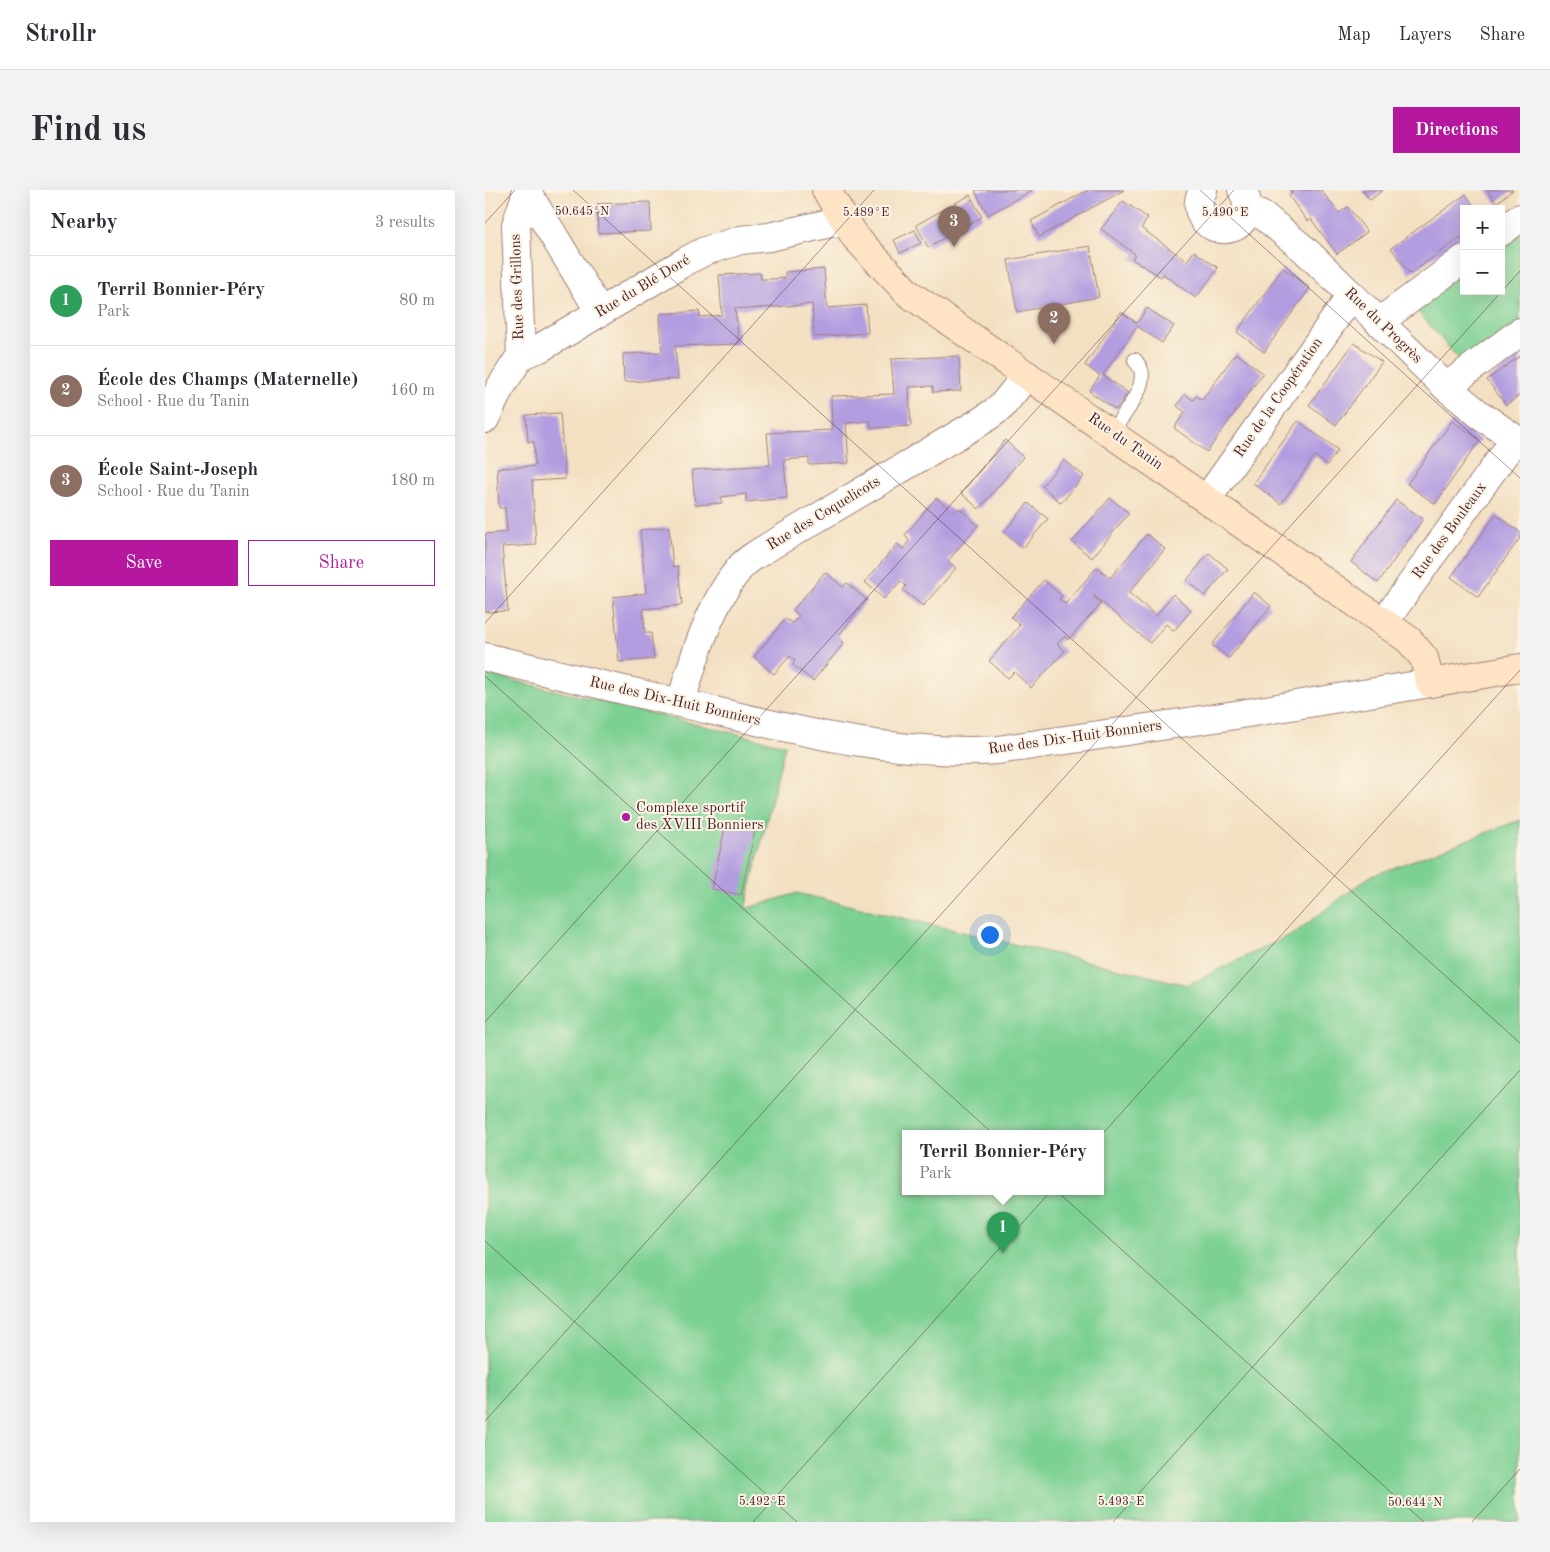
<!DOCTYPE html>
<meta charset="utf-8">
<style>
body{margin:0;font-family:"Old Standard TT",serif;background:#f2f2f3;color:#2b2b33}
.controls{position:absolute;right:15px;top:15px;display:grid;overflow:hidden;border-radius:0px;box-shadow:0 5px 20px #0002}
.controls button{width:45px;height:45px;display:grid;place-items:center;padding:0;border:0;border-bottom:1px solid #e1e1e2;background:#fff;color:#2b2b33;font:25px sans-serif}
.you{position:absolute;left:504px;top:744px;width:18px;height:18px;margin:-12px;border:4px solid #fff;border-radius:50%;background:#1a73e8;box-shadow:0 0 0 8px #1a73e833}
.badge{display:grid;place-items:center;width:32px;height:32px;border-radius:50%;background:#b5179e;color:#fff;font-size:16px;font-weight:700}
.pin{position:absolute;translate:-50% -41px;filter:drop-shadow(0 1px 2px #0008)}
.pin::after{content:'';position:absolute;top:26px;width:18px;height:15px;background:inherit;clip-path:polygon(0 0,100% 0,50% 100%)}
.popup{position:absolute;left:417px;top:940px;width:202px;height:65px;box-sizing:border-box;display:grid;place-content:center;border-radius:0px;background:#fff;filter:drop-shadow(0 1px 4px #0005);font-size:16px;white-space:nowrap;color:#7c7c81}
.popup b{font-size:19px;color:#2b2b33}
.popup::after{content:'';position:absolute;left:50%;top:100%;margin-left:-10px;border:10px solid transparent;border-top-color:#fff}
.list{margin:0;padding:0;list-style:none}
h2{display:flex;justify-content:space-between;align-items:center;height:65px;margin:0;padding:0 20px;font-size:21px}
h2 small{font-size:16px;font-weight:400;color:#7c7c81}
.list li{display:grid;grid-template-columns:32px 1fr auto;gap:15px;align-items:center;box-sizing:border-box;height:90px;padding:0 20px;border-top:1px solid #e1e1e2}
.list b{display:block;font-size:19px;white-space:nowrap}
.list p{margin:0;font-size:16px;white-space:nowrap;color:#7c7c81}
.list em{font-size:16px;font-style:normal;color:#7c7c81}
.actions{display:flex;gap:10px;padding:15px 20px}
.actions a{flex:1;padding:11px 0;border:1px solid #b5179e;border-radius:0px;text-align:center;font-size:18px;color:#b5179e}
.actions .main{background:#b5179e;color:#fff}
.map{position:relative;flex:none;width:1035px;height:1332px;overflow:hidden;border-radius:0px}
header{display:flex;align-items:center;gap:30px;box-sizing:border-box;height:70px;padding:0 25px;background:#fff;border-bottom:1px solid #e1e1e2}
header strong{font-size:24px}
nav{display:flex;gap:28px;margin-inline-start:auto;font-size:18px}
.intro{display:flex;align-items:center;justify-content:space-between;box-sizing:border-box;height:120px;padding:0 30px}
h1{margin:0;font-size:35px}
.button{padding:12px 22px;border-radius:0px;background:#b5179e;color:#fff;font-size:18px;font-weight:700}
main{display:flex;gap:30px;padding:0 30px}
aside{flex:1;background:#fff;border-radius:0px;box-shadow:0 5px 20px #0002}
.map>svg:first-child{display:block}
.green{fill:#7bd093;stroke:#62785f;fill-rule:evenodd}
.building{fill:#b29de0}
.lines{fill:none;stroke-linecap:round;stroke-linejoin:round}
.lane-casing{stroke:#9e8076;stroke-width:16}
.street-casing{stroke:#9e8076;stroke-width:30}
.secondary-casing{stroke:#9e8076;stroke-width:30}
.lane{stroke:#fff;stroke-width:14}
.street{stroke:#fff;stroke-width:28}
.secondary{stroke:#fee4c5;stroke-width:28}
.ticks{fill:none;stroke:#4a1f2b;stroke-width:1;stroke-opacity:0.45}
.poi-dot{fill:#b5179e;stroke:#fcf5e5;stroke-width:2}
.labels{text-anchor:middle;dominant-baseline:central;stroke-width:4;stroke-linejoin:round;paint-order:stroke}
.street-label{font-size:15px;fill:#4a1f2b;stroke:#fcf5e5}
.poi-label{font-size:15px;fill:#4a1f2b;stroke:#fcf5e5;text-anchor:start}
.ticks-label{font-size:12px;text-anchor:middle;fill:#4a1f2b;stroke:#fcf5e5;stroke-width:4;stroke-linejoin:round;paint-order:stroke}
</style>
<header>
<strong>Strollr</strong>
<nav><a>Map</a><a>Layers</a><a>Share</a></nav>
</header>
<div class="intro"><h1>Find us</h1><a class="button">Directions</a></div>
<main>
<aside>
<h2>Nearby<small>3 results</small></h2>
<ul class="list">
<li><span class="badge" style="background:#2e9e5b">1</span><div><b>Terril Bonnier-Péry</b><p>Park</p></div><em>80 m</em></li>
<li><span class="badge" style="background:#8d6e63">2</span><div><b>École des Champs (Maternelle)</b><p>School · Rue du Tanin</p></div><em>160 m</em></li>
<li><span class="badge" style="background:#8d6e63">3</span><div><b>École Saint-Joseph</b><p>School · Rue du Tanin</p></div><em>180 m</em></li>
</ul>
<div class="actions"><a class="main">Save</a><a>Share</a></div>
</aside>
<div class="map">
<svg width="1035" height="1332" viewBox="0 0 1035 1332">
<rect width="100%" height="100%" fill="#fcf5e5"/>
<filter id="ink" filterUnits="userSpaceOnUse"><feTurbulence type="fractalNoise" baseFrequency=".02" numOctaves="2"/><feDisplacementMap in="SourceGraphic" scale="10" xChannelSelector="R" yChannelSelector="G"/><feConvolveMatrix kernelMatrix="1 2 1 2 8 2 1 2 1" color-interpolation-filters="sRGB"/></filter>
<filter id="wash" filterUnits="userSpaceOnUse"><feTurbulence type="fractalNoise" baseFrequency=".0096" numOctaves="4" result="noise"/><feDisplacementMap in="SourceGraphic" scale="20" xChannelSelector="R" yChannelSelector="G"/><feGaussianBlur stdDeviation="1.12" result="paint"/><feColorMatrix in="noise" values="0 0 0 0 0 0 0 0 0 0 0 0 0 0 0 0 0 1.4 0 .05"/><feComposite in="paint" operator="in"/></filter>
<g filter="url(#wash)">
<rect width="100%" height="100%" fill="#f3e0c2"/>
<g class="green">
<path d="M1035,40V133L978,174L928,116L979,80V101H1016V54Z"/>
<path d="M0,484L300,555L260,719L312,703L702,795L811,742L884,687L1035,630V1332H0V700L5,701L0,699ZM420,944H616V1002H420Z"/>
</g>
<g id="blocks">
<g class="building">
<path d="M492,0H548L503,25L490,1Z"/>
<path d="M603,0H639L554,47L546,31Z"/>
<path d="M805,0H836L854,23L863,17L882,42L852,64L826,29L822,31L804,6L807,3Z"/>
<path d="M877,0H898L885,10Z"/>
<path d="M1002,0H1028L1011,13Z"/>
<path d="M981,4L991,19H979V45L925,84L906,58Z"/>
<path d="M485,5L497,27L443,57L431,35Z"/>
<path d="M638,11L663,28L656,38L702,71L709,61L733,78L711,108L678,84L676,87L647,69L650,64L616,39Z"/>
<path d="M165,12L166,41L113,43L112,14Z"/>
<path d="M430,40L436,53L415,63L409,50Z"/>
<path d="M605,56L614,107L532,122L523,70Z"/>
<path d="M798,78L825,98L779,162L752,142Z"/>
<path d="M339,79L342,118L381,115L383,143L329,147L327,114L263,119L250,118L254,154L190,156L193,189L139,192L138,164L177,162L175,124L214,121L215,127L237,125L234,85L275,83L276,89H287L300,88V82Z"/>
<path d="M662,118L689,136L677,153L652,136L618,185L643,203L631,220L604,201L615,186L600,175L636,122L652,133Z"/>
<path d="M869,153L897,172L851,235L824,215Z"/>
<path d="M751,163L778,183L722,262L689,238L700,222L692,216L700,204L708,210L711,206L717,210Z"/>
<path d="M474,166L476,201L448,202V196L424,197L426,236L386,238L385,231L361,233L364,273L324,275V268L299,270L302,308L261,312V304L236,307L237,313L210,315L207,280L285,275L282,243L347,240L346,206L409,204L406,169Z"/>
<path d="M1035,166V205L1021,215L1002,190Z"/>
<path d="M75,223L80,289L47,291L51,355L17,357L23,421L0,422V344L22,342L20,318H14L12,278L50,276L49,252H43L41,225Z"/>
<path d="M813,231L853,260L842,275L830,266L796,314L768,293Z"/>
<path d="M967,231L995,250L950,314L922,294Z"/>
<path d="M520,250L538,267L494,319L476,303Z"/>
<path d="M579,270L599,286L576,313L557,296Z"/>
<path d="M451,308L469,322L474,318L493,335L463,371L471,378L438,416L418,400L421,396L416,391L399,409L380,392L412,354L418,359L424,351L420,345Z"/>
<path d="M625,308L644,323L607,368L587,352Z"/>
<path d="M911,310L938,329L893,393L866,372Z"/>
<path d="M543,313L563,329L538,358L519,342Z"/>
<path d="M1011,324L1035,342V348L993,407L966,387Z"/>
<path d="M184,337L188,377L193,376L197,415L158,419L160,443H166L169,469L134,472L128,407L161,403L155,340Z"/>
<path d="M662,344L680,359L644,403L671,426L688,404L706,420L689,441L681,434L665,453L608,405L616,414L583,450L580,446L572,454L580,461L546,498L529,482L523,488L504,471L535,435L526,427L559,390L577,406L574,409L580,414L612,377L625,388Z"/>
<path d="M724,363L743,379L720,406L702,390Z"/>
<path d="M340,382L358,397L362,393L382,410L353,446L359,453L328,491L308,475L310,470L305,466L289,484L269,467L300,429L307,433L314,426L308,420Z"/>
<path d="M769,402L786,416L744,468L727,455Z"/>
<path d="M241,633L270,640L256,705L227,699Z"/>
</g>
</g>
</g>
<g filter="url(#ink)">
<use href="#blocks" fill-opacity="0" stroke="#9e8076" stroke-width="1"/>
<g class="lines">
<g class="lane-casing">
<path id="lane" d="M626,243C636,228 662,198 656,180C655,176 652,173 650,170"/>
</g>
<g class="street-casing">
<g id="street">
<path d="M718,0C699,35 750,55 761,23C763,14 762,7 757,0"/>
<path d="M42,2L115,122"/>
<path d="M762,19L780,27L820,60L961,197L994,224L1035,252"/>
<path d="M1016,42L1035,28"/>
<path d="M894,132L979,69"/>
<path d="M36,165L31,35L42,2L41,0"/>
<path d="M961,197L1035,142"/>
<path d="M0,229L15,198L36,165L55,158L201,71L220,61L256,50L284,47L359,30"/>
<path d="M722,309L866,106"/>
<path d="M899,432L1030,249"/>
<path d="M0,467C74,485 147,502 221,519C316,542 414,566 513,560L750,525L945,493"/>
<path d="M196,513C207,472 226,412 254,379C262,369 275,362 285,356L498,230L516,217L542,185"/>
</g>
</g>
<g class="secondary-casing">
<path id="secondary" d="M341,0L371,48L423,103L924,450L939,468L945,493L1035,478"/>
</g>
<use href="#lane" class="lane"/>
<use href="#street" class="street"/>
<use href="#secondary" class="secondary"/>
</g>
</g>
<path class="ticks" d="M88,0L1035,853M715,0L1035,288M0,33L30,0M0,433L389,0M0,486L939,1332M0,832L749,0M0,1051L312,1332M0,1231L1035,81M268,1332L1035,480M628,1332L1035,880M987,1332L1035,1279"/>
<circle class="poi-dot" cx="141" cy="627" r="5"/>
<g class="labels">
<g class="street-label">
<text transform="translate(33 97) rotate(-92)">Rue des Grillons</text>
<text transform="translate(158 97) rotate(-31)">Rue du Blé Doré</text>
<text transform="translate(898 136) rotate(44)">Rue du Progrès</text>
<text transform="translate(794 208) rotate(-55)">Rue de la Coopération</text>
<text transform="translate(640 252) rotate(35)">Rue du Tanin</text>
<text transform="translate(339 324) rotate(-31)">Rue des Coquelicots</text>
<text transform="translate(965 341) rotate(-54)">Rue des Bouleaux</text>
<text transform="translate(190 512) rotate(13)">Rue des Dix-Huit Bonniers</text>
<text transform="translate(590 548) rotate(-8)">Rue des Dix-Huit Bonniers</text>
</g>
<g class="poi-label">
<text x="151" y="618">Complexe sportif<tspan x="151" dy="17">des XVIII Bonniers</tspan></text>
</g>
</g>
<g class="ticks-label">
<text x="97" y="25">50.645°N</text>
<text x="381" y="26">5.489°E</text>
<text x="740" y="26">5.490°E</text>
<text x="277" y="1315">5.492°E</text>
<text x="636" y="1315">5.493°E</text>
<text x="930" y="1316">50.644°N</text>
</g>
</svg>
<div class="controls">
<button>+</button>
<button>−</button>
</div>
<div class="you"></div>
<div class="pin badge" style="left:518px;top:1063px;background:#2e9e5b">1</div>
<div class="popup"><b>Terril Bonnier-Péry</b>Park</div>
<div class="pin badge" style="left:569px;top:154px;background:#8d6e63">2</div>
<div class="pin badge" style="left:469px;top:57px;background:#8d6e63">3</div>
</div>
</main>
